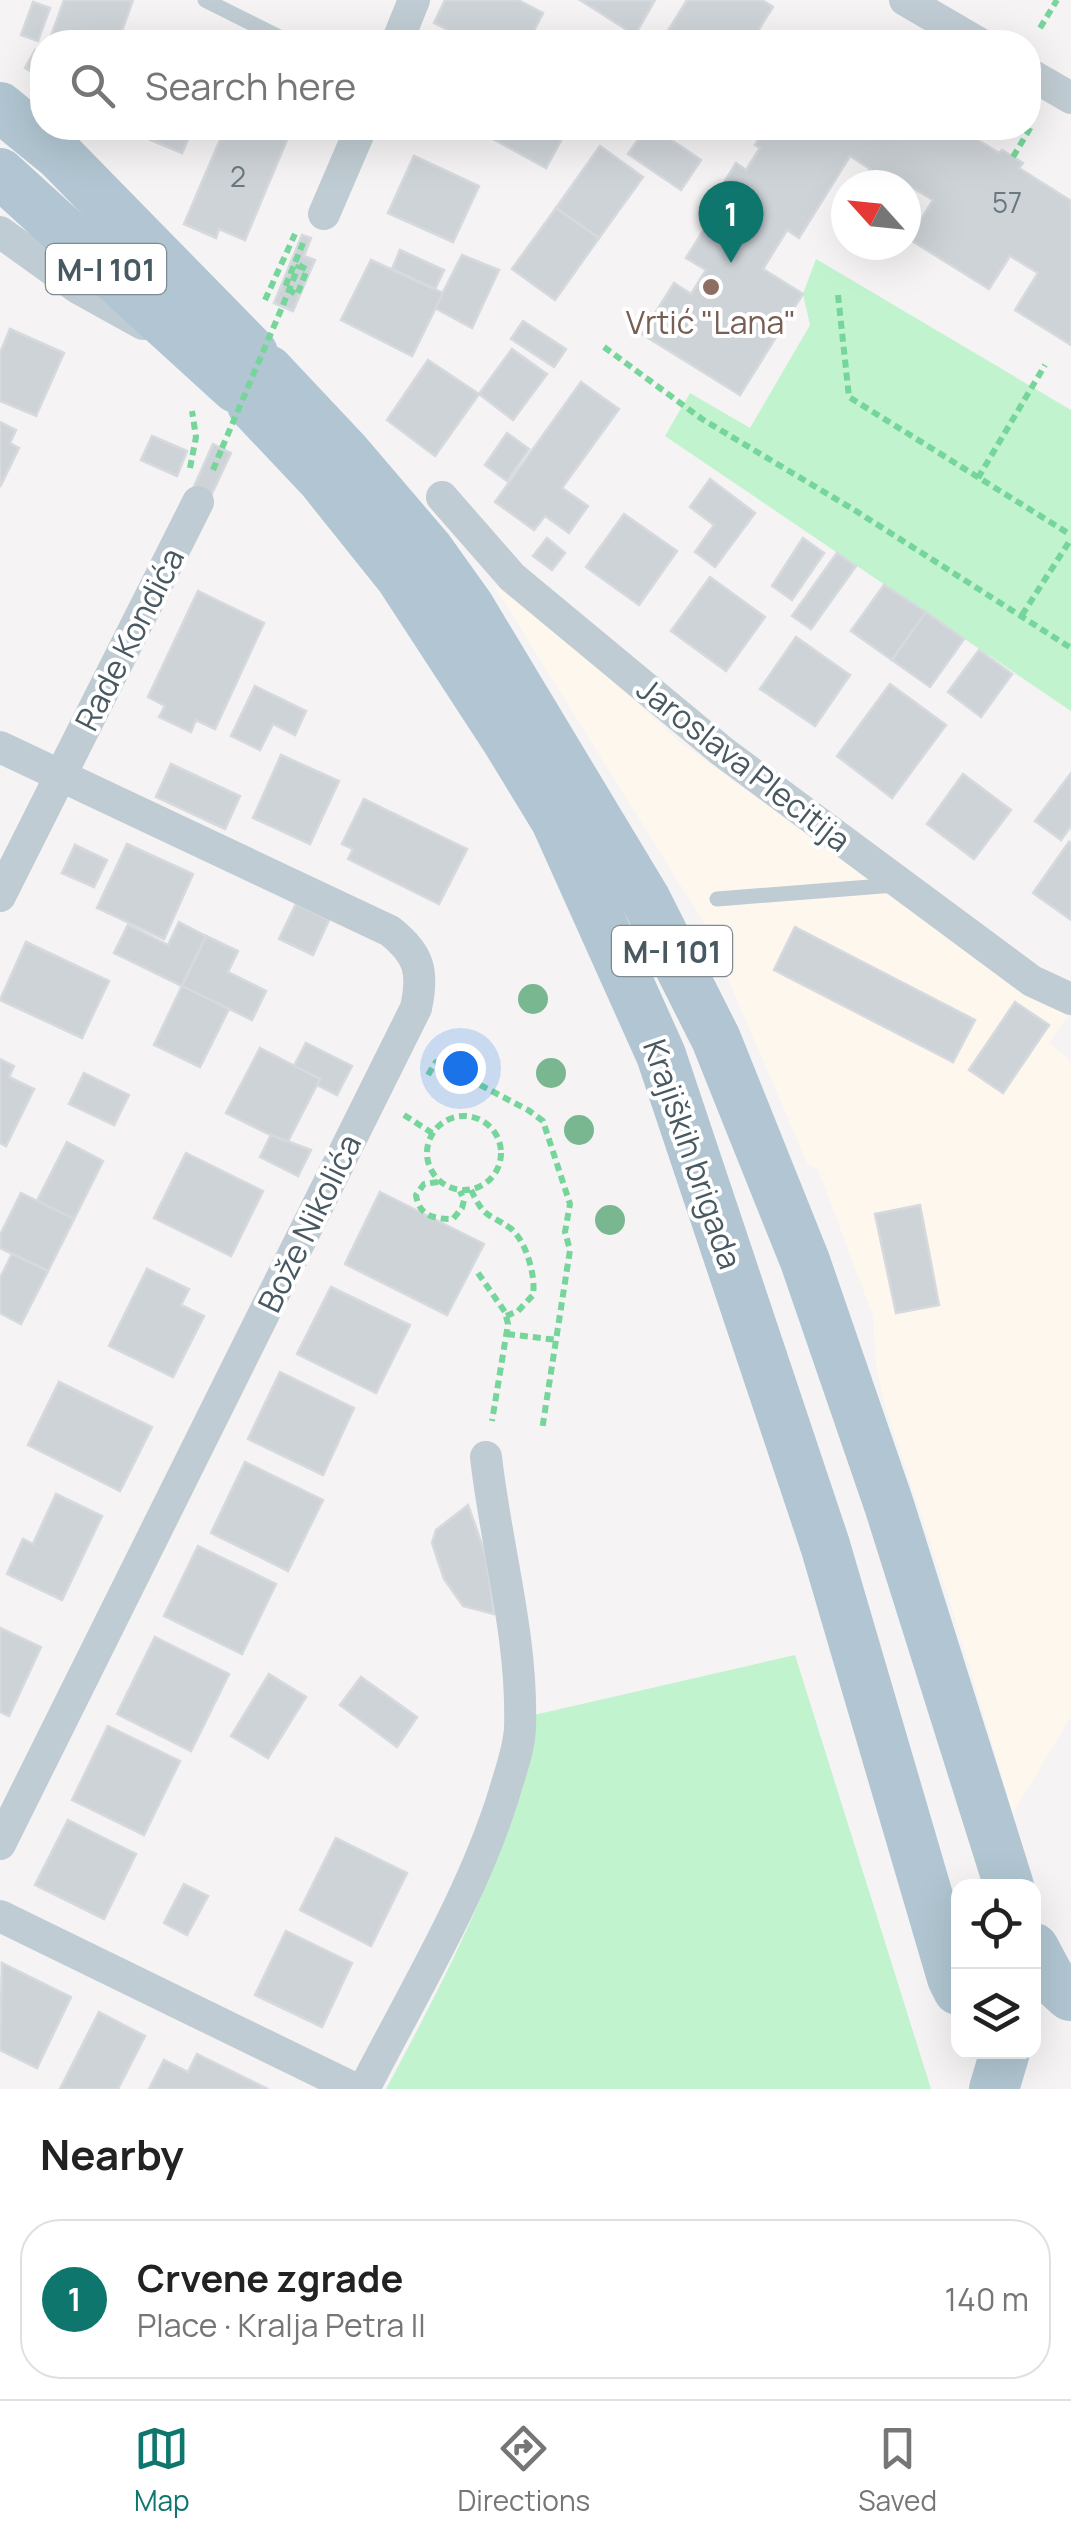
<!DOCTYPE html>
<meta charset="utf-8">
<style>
body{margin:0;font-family:Manrope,sans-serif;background:#f2f2f2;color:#222}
.controls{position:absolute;right:30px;bottom:30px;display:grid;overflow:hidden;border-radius:20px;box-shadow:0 10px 40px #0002}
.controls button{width:90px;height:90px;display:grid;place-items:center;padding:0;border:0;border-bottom:2px solid #e0e0e0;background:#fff;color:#222;font:50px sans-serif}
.compass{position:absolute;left:831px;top:170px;width:90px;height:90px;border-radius:50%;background:#fff;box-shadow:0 10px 40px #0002;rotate:297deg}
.you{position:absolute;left:460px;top:1068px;width:35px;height:35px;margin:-25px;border:8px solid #fff;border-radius:50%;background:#1a73e8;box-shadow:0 0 0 15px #1a73e833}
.badge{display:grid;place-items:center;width:65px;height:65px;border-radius:50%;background:#0f766e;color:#fff;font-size:32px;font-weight:700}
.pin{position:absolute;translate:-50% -82px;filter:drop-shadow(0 2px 5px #0008)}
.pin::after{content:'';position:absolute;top:52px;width:35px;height:30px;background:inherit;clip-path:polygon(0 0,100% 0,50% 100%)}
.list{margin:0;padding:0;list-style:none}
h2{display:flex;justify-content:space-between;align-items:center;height:130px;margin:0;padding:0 40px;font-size:42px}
h2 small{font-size:32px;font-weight:400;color:#767676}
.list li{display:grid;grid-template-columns:65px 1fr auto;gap:30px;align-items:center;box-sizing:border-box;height:160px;margin:0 20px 20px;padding:0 20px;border:2px solid #e0e0e0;border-radius:40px}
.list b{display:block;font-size:38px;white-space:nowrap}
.list p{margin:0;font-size:32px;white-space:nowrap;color:#767676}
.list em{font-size:32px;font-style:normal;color:#767676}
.icon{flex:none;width:55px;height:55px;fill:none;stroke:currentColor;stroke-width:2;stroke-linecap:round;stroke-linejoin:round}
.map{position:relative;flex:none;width:1071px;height:2089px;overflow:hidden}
.search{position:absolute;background:#fff;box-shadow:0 10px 40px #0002;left:30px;right:30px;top:30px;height:110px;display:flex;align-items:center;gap:25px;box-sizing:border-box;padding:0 35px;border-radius:40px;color:#767676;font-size:38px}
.sheet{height:310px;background:#fff}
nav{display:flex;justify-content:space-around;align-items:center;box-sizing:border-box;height:140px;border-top:2px solid #e0e0e0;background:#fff;font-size:28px;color:#767676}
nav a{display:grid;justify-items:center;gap:5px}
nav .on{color:#0f766e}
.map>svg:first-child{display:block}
.commercial{fill:#fef7ee}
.green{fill:#c0f3ce}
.building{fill:#ced3d8;stroke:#d6dade;stroke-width:2.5}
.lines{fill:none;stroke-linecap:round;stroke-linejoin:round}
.path{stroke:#75d59a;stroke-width:6;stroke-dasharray:8 5;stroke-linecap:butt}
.service{stroke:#c0ccd3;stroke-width:15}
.minor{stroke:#c0ccd3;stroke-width:32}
.primary{stroke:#b1c6d2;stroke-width:50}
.path-bridge{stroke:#75d59a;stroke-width:6;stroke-dasharray:8 5;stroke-linecap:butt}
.tree{fill:#78b78f}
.education-dot{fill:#8d6e63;stroke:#fff;stroke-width:4}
.labels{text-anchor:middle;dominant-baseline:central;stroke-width:8;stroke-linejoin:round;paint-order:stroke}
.number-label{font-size:28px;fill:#6a7880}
.shield{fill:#fff;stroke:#7f8b91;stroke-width:2.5}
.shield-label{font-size:30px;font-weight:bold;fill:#485962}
.education-label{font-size:32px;fill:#785e54;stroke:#fff}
.street-label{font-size:32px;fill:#485962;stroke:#fff}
</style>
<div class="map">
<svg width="1071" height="2089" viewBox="0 0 1071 2089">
<rect width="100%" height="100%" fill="#f5f3f3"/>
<path class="commercial" d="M493,584L572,644L680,742L824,847L1070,1013L1049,1043L1071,1061V1716L1013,1813L950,1602L886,1409L876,1367L873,1316L818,1169L808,1165L716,951L717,944Z"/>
<g class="green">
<path d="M816,259L1071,410V711L665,436L690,393L750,428L810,325L803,294Z"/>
<path d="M795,1655L931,2089H386C445,1979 519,1840 534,1715Z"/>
</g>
<g class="building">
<path d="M64,0H133L118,42H49Z"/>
<path d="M445,0H518L543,13L528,42H472L434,23Z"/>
<path d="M580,0H655L635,35Z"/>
<path d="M687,0H762L773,7L751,42H661Z"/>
<path d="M33,2L50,8L38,41L21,35Z"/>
<path d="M35,50L42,55V78L25,68Z"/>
<path d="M122,128H193L182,153Z"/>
<path d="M225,128H292L245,240L219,229L216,238L184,224Z"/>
<path d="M473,128H568L546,168Z"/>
<path d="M646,128H654L701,160L681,190L628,154Z"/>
<path d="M765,128H773L787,137L793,128H959L999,153L1002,150L1023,163L1019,168L1071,201V345L1015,310L1038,273L1010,256L989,289L909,239L933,200L898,179L895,185H875L864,178L870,169L850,156L799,238L787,230L763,269L803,294L740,395L642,334L674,283L691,294L706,270L686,258L727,193L723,184L736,163L746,170L760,148L755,145Z"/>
<path d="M600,146L643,177L599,238L556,208Z"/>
<path d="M414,156L479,186L453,242L388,213Z"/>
<path d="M556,208L599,238L555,300L512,269Z"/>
<path d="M302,235L311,238L304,256L315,260L293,311L274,303Z"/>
<path d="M400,250L444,270L435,289L392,269Z"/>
<path d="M462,255L499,270L472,328L435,308Z"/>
<path d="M371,260L443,293L412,356L341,320Z"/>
<path d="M523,321L566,349L554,367L511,339Z"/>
<path d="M10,329L64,353L36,416L0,401V353Z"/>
<path d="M512,349L547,374L513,420L479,394Z"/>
<path d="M428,360L479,394L435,456L387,420Z"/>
<path d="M581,382L619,409L562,488L588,506L569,533L545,516L534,530L495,502Z"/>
<path d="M0,422L16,430L10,443L19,448L0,487Z"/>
<path d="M507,433L529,449L507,481L485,465Z"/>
<path d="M152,436L187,451L177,476L141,460Z"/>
<path d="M213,444L231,453L206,506L189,498Z"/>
<path d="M710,479L755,513L715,567L695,552L714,525L690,507Z"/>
<path d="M624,514L677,551L639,605L586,567Z"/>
<path d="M547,538L565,553L552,570L533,556Z"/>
<path d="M803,538L824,553L792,600L772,586Z"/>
<path d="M837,553L856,566L811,629L792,616Z"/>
<path d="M710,577L765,617L726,671L671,631Z"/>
<path d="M884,585L926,612L892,660L851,631Z"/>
<path d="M198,591L264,623L215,729L196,720L191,732L159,717L165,706L148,697Z"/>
<path d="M926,612L964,639L930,687L892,660Z"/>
<path d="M796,637L850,675L815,726L760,689Z"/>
<path d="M979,650L1012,674L981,717L948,692Z"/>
<path d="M890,684L946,725L892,798L837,756Z"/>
<path d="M255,686L306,711L295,735L273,724L260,750L231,736Z"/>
<path d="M281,755L339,781L310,844L253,818Z"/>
<path d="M171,764L240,796L225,829L156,797Z"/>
<path d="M1071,773V826L1061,840L1035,821Z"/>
<path d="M963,774L1011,810L974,859L927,824Z"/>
<path d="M364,799L467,849L439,904L348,859L353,849L342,844Z"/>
<path d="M1069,842L1071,844V920L1033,893Z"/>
<path d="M127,844L193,874L164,939L97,908Z"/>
<path d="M75,845L107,860L94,887L62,873Z"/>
<path d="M296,904L329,920L313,955L279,939Z"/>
<path d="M179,922L206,936L182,986L114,953L128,925L168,945Z"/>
<path d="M795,927L975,1020L953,1062L774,970Z"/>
<path d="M206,936L238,951L228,972L266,991L252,1020L182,986Z"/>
<path d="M26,942L109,981L82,1038L0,1000Z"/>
<path d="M182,986L229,1009L200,1067L154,1045Z"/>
<path d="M1015,1002L1049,1025L1003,1093L969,1070Z"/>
<path d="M306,1043L352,1066L337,1095L317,1085L320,1079L294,1066Z"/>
<path d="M260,1048L320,1079L287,1143L226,1113Z"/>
<path d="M0,1059L14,1066L9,1077L34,1089L6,1146L0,1143Z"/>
<path d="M84,1073L129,1095L114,1125L69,1104Z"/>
<path d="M271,1135L311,1150L298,1176L260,1157Z"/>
<path d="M67,1142L103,1161L74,1219L37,1201Z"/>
<path d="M186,1153L263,1191L231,1256L154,1218Z"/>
<path d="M380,1192L484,1244L447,1315L345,1264Z"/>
<path d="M21,1193L74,1219L48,1271L0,1248V1235Z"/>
<path d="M920,1205L939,1305L896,1313L875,1214Z"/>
<path d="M12,1254L48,1271L21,1324L0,1313V1278Z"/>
<path d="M147,1269L189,1289L181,1305L204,1316L173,1377L109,1346Z"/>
<path d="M331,1287L410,1325L376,1393L297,1354Z"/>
<path d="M280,1372L354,1408L323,1475L248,1439Z"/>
<path d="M59,1382L152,1427L120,1491L28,1445Z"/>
<path d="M245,1462L323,1500L288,1571L211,1533Z"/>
<path d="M56,1494L102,1516L62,1600L7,1574L23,1539L33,1544Z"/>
<path d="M468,1505L486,1556L494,1614L463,1606L444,1579L432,1543L436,1530Z"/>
<path d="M198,1546L276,1584L242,1654L164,1616Z"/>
<path d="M0,1628L41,1647L9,1716L0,1712Z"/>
<path d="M155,1637L229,1674L191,1751L117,1714Z"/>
<path d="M269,1674L306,1697L268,1758L231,1736Z"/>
<path d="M361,1677L417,1717L397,1747L340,1705Z"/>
<path d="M108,1726L180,1761L144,1835L72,1800Z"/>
<path d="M68,1820L136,1854L104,1919L35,1885Z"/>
<path d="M336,1838L407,1873L371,1946L300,1910Z"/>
<path d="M184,1884L208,1896L187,1935L164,1923Z"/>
<path d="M286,1931L352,1963L322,2027L255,1995Z"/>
<path d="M2,1963L71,1997L37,2068L0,2050Z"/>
<path d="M99,2012L145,2036L118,2089H60Z"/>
<path d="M197,2054L268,2089H149L164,2060L188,2072Z"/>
</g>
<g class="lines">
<g class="path">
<path d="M1040,28L1057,0"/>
<path d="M1013,157L1032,125"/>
<path d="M299,265L307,270L297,295L285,287L303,243"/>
<path d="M838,295L849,397L1071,535"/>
<path d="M265,300L295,234"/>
<path d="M283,305L299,265"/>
<path d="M604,347L702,419L856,511L1071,648"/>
<path d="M190,468L196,437L192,411"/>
<path d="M213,470L222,448"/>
<path d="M978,478L1045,365"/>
<path d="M1022,615L1071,539"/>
<path d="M428,1075L436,1062L528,1110L543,1121L570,1204L565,1232L570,1250L542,1430"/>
<path d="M404,1115L432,1133"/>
<circle cx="464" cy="1153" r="37"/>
<path d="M438,1182L424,1184L416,1195C419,1216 434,1219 453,1219L462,1208L464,1200L460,1191"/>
<path d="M471,1190C485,1219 487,1212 510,1228C526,1240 536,1276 533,1295L518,1311L506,1316"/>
<path d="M478,1273L505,1312L508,1324L492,1421"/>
<path d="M507,1334L557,1340"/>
</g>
<g class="service">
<path d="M205,0L289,42"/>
<path d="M717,899L895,885"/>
</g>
<g class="minor">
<path d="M905,0L977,42"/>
<path d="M397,42L414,0"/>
<path d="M1028,73L1071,98"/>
<path d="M324,214L361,128"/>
<path d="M0,232L78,288L143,324"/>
<path d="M442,497L512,577L723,752L1032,981L1071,999"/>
<path d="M0,747L390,931C419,954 424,971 416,1008L0,1844"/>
<path d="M0,896L198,502"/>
<path d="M0,1916L355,2089"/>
<path d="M364,2089C413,1993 472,1897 504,1794C510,1773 519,1750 520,1728C523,1636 496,1547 486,1457"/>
</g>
<g class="primary">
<path d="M0,107L60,156L253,353"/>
<path d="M0,173L236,388"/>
<path d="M268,370L347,454L429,550L469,606L646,900L716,1039L805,1261L889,1505L1009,1886"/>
<path d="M252,405L321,478L401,578L506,739L556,821L661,1055L825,1545L952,1978L958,1990"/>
<path d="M1034,1948L1050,1978L1070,1996"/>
<path d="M994,2089L1005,2052"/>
</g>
<path class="path-bridge" d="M222,448L283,305"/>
</g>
<g class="tree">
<circle cx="533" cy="999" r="15"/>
<circle cx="551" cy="1073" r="15"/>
<circle cx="579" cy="1130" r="15"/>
<circle cx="610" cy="1220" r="15"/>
</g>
<circle class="education-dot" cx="711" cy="287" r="10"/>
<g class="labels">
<g class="number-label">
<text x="238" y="176">2</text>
<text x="1007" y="202">57</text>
</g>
<g class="shield">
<rect x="46" y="244" width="120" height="50" rx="8"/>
<rect x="612" y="926" width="120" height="50" rx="8"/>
</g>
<g class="shield-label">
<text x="106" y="269">M-I 101</text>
<text x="672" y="951">M-I 101</text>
</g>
<g class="education-label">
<text x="711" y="322">Vrtić "Lana"</text>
</g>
<g class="street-label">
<text transform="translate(129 639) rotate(-63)">Rade Kondića</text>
<text transform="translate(744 764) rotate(38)">Jaroslava Plecitija</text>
<text transform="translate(693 1154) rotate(71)">Krajiških brigada</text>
<text transform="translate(309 1223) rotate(-64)">Bože Nikolića</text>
</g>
</g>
</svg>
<div class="controls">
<button><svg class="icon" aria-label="locate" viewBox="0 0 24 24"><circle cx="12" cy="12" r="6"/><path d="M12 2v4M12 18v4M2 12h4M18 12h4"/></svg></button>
<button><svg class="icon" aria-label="layers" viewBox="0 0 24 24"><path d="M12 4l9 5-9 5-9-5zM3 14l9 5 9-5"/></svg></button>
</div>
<svg class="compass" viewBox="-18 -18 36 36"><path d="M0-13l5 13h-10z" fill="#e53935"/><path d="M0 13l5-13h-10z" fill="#767676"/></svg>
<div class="you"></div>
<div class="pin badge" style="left:731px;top:263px">1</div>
<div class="search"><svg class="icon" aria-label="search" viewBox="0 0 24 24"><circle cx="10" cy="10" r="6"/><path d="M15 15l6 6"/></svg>Search here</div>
</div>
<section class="sheet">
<h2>Nearby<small></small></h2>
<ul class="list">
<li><span class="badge">1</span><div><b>Crvene zgrade</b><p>Place · Kralja Petra II</p></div><em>140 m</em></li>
</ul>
</section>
<nav>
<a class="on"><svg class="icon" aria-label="map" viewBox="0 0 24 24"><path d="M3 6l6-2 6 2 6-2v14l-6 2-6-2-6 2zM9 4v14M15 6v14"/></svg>Map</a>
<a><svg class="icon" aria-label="directions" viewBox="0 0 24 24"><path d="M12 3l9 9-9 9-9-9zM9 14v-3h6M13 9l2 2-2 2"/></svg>Directions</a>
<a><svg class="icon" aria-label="saved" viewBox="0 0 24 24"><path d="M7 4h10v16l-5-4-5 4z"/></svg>Saved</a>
</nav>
